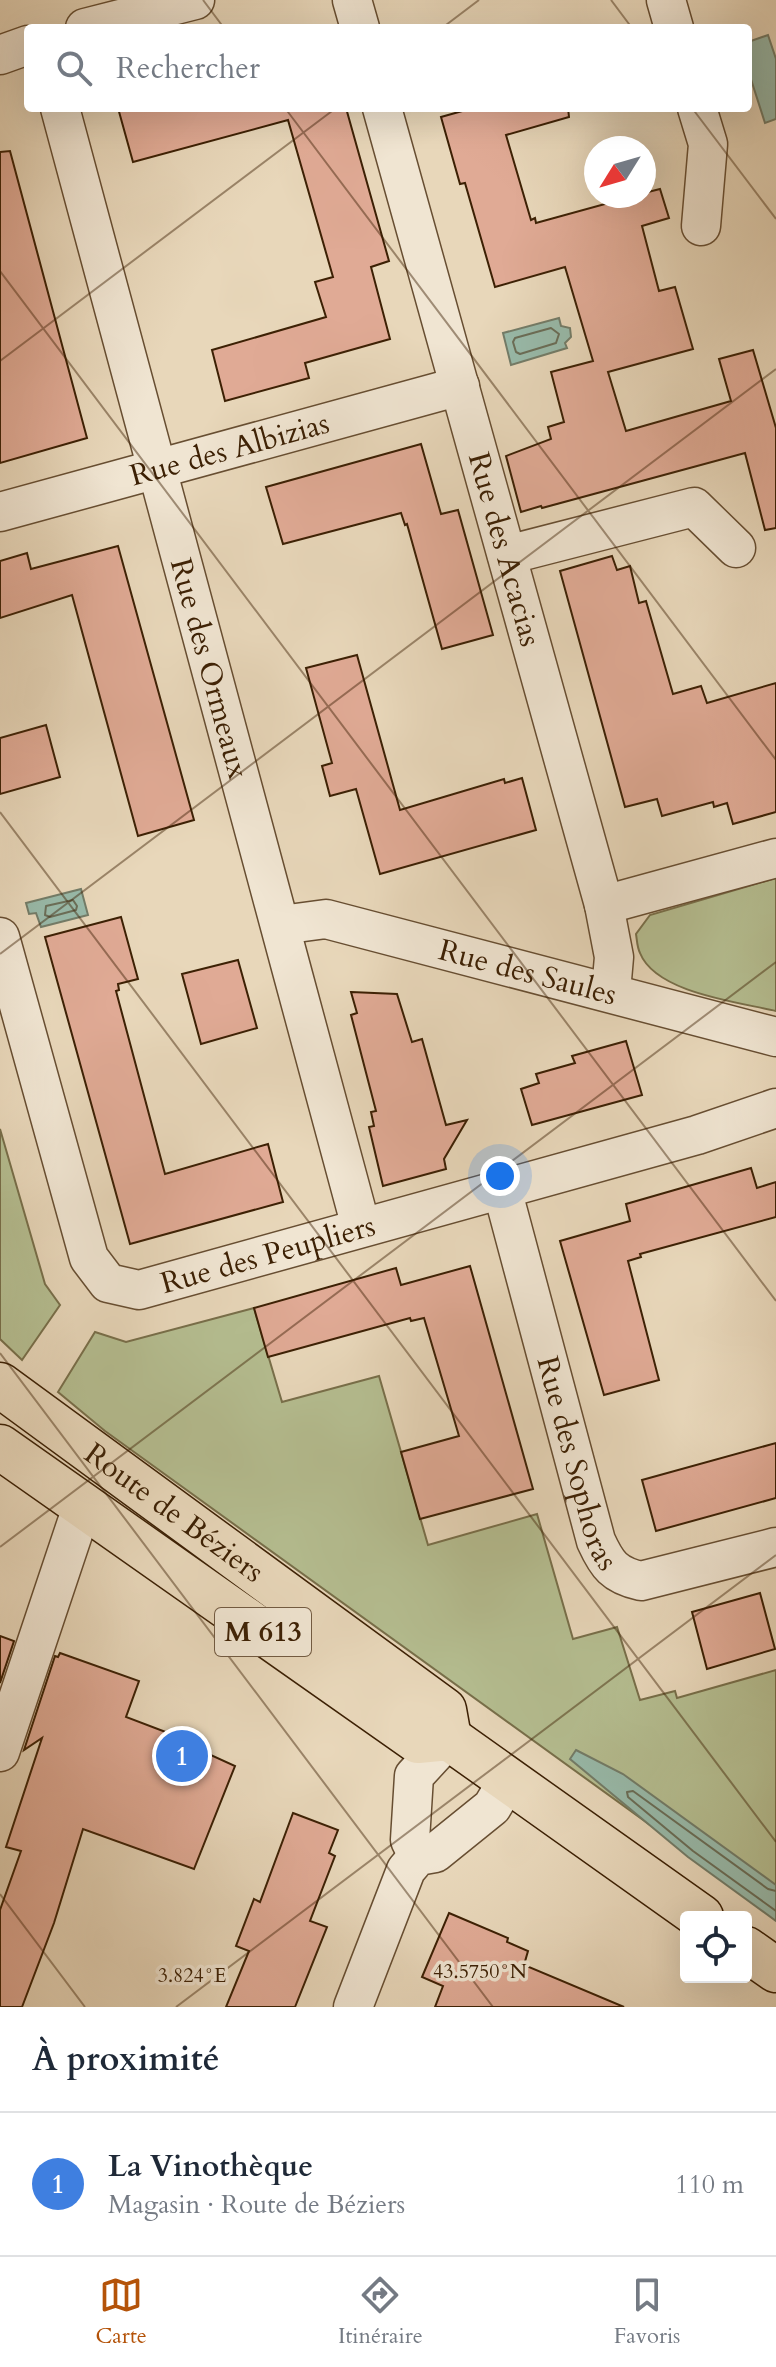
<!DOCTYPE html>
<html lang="fr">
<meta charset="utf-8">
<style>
body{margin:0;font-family:Cardo,serif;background:#f2f2f3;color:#1f2937}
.controls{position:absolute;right:24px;bottom:24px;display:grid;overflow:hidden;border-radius:8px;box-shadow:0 8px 32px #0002}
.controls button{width:72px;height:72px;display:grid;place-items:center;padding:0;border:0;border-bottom:2px solid #e0e1e3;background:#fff;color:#1f2937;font:40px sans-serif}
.compass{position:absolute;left:584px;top:136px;width:72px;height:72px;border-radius:50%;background:#fff;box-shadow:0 8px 32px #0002;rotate:233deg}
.you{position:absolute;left:500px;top:1176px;width:28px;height:28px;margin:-20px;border:6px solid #fff;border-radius:50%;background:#1a73e8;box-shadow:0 0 0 12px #1a73e833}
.badge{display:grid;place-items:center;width:52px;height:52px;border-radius:50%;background:#b45309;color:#fff;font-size:26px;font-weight:700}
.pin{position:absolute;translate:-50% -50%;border:4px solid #fff;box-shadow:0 2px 8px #0006}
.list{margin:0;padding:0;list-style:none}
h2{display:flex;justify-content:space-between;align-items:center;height:104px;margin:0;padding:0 32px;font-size:34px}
h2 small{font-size:26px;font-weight:400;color:#747a83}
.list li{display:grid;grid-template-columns:52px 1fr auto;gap:24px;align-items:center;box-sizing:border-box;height:144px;padding:0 32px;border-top:2px solid #e0e1e3}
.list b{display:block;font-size:30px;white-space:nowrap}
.list p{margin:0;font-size:26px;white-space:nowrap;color:#747a83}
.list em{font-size:26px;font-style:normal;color:#747a83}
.icon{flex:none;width:44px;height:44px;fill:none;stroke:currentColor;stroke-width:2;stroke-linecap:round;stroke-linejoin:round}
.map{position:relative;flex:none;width:776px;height:2007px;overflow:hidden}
.search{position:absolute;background:#fff;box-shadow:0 8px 32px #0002;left:24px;right:24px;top:24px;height:88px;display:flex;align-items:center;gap:20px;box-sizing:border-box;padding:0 28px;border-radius:8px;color:#747a83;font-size:30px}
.sheet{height:248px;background:#fff}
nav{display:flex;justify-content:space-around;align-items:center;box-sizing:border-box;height:112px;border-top:2px solid #e0e1e3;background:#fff;font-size:22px;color:#747a83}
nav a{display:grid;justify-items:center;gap:4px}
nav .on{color:#b45309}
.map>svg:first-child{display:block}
.green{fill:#b5be91;stroke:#786f4a;stroke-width:2}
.water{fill:#98baaa;stroke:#737c68;stroke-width:2}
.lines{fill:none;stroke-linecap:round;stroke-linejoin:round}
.shore{stroke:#6a6d57;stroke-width:2}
.building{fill:#e0aa95;stroke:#3c2004;stroke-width:2}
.minor-casing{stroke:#674e32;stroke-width:41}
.major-casing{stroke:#3c2004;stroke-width:47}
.minor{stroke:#f0e5d2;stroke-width:38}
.major{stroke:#e8d7ba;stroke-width:44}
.ticks{fill:none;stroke:#3c2004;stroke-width:2;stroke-opacity:0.45}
.labels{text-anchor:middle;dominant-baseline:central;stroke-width:7;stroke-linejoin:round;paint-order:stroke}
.shield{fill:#f0e5d2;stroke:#725b42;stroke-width:2}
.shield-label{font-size:28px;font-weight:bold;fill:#3c2004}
.street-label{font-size:30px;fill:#3c2004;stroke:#f0e5d2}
.ticks-label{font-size:20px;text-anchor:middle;fill:#3c2004;stroke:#f0e5d2;stroke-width:7;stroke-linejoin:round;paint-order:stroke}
</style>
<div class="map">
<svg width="776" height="2007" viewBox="0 0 776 2007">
<rect width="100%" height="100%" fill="#e8d7ba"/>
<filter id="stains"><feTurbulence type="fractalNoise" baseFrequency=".0025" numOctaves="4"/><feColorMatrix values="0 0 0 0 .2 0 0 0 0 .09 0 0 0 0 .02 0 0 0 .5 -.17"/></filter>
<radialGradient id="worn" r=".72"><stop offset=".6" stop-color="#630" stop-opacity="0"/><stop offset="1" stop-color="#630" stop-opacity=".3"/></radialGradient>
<g class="green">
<path d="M776,878V1011C738,1002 656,993 640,953C637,947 637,940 636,934L650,915Z"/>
<path d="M0,1129L45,1284L60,1305L22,1360L0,1339Z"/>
<path d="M254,1308L282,1402L379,1376L428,1545L537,1514L573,1639L617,1627L640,1700L675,1691L677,1698L776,1670V1916L105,1431L58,1392L95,1332L126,1342Z"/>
</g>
<g class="water">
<path d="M768,35L776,59V119L765,123L748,70V42Z"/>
<path d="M559,318L561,326L570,328L571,337L565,343L567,348L511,365L503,333Z"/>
<path d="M81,889L88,915L41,927L36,913L29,914L26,903Z"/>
<path d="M576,1750L623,1774L776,1885V1921L688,1857L570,1759Z"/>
</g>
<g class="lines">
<g class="shore">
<path d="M551,328L559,334L556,343L520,354L516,352L513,342L515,338Z"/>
<path d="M73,900L77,906L76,910L50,917L45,915L46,906Z"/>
<path d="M776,1891L768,1889L633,1791L627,1792L628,1797L693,1851L776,1911"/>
</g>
</g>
<g class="building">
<path d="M118,108H346L389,261L371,267L390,339L305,363L309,378L225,401L212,350L326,317L315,282L333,277L288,120L133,162Z"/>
<path d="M473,108H568L569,117L506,135L531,220L535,218L536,223L634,196H644V193L660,189L669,218L642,226L659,291L675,287L693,349L608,372L626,431L731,401L719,359L753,350L776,428V528L765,530L745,453L542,508L541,506L521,512L506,456L551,439L548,427L564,422L551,372L593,361L565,267L495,287L465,183L460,184L441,117Z"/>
<path d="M10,151L87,438L0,463V152Z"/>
<path d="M421,444L441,514L458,510L493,635L442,649L407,524L405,525L401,513L283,544L266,487Z"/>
<path d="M118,546L194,820L138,836L72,595L0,618V561L27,553L31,569Z"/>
<path d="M612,556L617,570L630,566L639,603L646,601L673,694L701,686L707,703L776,683V812L733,824L727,803L714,807L713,802L662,816L657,799L625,807L560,571Z"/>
<path d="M357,655L400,810L504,779L505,783L522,778L536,830L380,874L356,789L330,796L322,766L332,763L306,668Z"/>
<path d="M46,725L60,777L0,794V738Z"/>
<path d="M121,917L138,979L118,984L119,990L116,991L165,1174L268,1144L283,1202L130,1244L45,937Z"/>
<path d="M238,960L257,1028L201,1044L182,974Z"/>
<path d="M351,992L397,994L412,1042L422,1039L446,1125L467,1120L444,1159L446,1169L383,1186L369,1127L374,1126L371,1112L376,1111L351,1015L357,1013Z"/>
<path d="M626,1041L642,1095L532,1125L521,1089L539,1083L536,1074L575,1063L572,1056Z"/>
<path d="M751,1168L757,1188L776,1182V1217L640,1254L641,1257L628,1261L659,1380L604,1395L560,1241L630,1221L626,1204Z"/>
<path d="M470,1266L533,1489L420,1519L401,1452L459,1436L424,1318L411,1321L410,1318L268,1357L254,1308L396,1268L401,1285Z"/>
<path d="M776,1443V1498L656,1531L642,1480Z"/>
<path d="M760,1593L775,1649L707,1669L692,1612Z"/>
<path d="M0,1636L14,1641L0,1683Z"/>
<path d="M60,1653L139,1681L126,1717L205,1747L204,1752L235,1766L194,1869L83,1829L54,1923L22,2007H0V1910L21,1851L6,1847L42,1738L24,1750L55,1656L58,1657Z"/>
<path d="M293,1813L338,1830L329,1853L335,1856L310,1921L327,1927L295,2007H226L249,1951L236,1946L254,1899L260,1902Z"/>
<path d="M449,1913L508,1938L507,1942L528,1951L524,1965L624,2007H435L443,1986L422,1977Z"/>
</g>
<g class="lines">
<g class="minor-casing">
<g id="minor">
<path d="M352,0L360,28"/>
<path d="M666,0L674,28"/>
<path d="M85,28L195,0"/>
<path d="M0,55L28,45"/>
<path id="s1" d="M60,108C158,482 261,854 361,1227"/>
<path id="s2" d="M382,108L604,905L614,957L611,991"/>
<path d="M697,108L708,144L701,226"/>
<path id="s3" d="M0,512L460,386"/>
<path d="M507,555L694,507L736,548"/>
<path d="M604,905L776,858"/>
<path id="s4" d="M281,925L326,919L776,1037"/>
<path id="s5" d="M0,937L89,1258L108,1283L139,1290L697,1135L776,1108"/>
<path id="s6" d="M502,1189L596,1541C607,1565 614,1575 641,1581L776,1547"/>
<path d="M0,1752L82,1507"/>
<path d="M418,1856L410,1840L414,1776L449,1738"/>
<path d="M353,2007L406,1870L418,1856L435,1853L492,1807L508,1780"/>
</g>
</g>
<g class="major-casing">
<g id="major">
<path id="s7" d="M0,1385L444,1710L449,1738"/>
<path d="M0,1447L418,1741L449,1738L701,1917"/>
<path d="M746,1949L776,1970"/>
</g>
</g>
<use href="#minor" class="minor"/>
<use href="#major" class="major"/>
</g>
<path class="ticks" d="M203,0L224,28M611,0L632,28M442,28L479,0M285,108L776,760M692,108L776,219M0,271L776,1301M0,361L336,108M0,812L776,1842M0,954L776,369M0,1353L493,2007M0,1547L776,962M0,1894L85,2007M176,2007L776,1555"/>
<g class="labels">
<rect class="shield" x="215" y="1608" width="96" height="48" rx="6"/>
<g class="shield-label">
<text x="263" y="1632">M 613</text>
</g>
<g class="street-label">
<text stroke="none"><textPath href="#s3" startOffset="238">Rue des Albizias</textPath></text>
<text stroke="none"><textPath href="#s2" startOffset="458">Rue des Acacias</textPath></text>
<text stroke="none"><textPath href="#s1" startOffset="580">Rue des Ormeaux</textPath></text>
<text stroke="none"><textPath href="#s4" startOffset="254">Rue des Saules</textPath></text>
<text stroke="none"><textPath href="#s5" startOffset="530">Rue des Peupliers</textPath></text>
<text stroke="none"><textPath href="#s6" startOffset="284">Rue des Sophoras</textPath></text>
<text stroke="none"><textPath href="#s7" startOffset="216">Route de Béziers</textPath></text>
</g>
</g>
<g class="ticks-label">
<text x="480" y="1978">43.5750°N</text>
<text x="192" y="1982">3.824°E</text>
</g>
<rect width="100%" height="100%" filter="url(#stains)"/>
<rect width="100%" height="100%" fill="url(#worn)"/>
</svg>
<div class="controls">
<button><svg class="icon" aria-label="locate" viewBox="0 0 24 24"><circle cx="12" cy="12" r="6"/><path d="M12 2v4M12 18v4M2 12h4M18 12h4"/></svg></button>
</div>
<svg class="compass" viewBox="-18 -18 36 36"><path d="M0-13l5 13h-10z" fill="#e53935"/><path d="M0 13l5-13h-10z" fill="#747a83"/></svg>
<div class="you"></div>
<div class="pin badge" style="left:182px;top:1756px;background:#3f7fe0">1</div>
<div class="search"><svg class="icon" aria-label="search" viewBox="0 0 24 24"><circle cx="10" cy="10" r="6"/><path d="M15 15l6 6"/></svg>Rechercher</div>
</div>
<section class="sheet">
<h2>À proximité<small></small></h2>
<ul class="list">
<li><span class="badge" style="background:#3f7fe0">1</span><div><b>La Vinothèque</b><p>Magasin · Route de Béziers</p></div><em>110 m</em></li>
</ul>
</section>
<nav>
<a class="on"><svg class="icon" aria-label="map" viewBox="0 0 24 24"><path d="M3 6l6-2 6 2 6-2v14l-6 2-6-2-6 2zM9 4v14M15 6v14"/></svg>Carte</a>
<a><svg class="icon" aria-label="directions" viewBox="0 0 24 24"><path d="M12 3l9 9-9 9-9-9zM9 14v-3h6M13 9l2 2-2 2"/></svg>Itinéraire</a>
<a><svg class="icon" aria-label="saved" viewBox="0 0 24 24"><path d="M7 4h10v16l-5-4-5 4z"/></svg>Favoris</a>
</nav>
